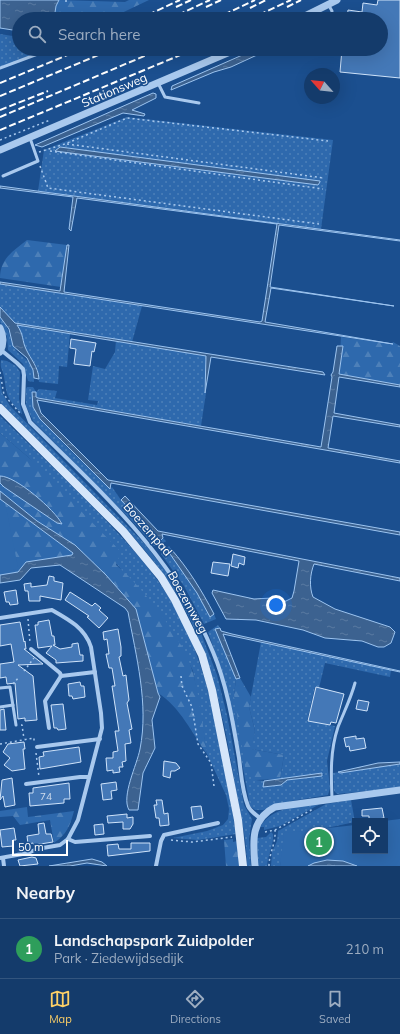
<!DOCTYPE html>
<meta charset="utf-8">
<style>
body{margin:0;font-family:Mulish,sans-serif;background:#214673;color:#f1f3f6}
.controls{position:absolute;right:12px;bottom:12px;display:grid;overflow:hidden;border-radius:0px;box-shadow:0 4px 16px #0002}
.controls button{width:36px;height:36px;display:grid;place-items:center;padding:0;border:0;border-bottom:1px solid #33557e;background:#143b6b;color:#f1f3f6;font:20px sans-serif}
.compass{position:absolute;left:304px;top:68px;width:36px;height:36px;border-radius:50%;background:#143b6b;box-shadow:0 4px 16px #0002;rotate:297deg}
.scale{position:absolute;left:12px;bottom:10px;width:56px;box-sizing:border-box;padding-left:4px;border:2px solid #fff;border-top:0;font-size:11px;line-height:14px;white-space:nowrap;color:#fff;-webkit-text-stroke:3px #1b4f8f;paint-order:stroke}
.you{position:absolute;left:276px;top:605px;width:14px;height:14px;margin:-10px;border:3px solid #fff;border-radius:50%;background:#1a73e8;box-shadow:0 0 0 6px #1a73e833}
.badge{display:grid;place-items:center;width:26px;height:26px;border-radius:50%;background:#ffd166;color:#fff;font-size:13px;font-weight:700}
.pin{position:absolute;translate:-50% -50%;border:2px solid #fff;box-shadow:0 1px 4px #0006}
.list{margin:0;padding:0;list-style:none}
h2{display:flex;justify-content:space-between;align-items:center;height:52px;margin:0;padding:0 16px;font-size:17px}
h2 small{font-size:13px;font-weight:400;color:#9dadc1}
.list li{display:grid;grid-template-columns:26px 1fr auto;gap:12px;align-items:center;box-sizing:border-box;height:60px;padding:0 16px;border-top:1px solid #33557e}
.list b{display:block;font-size:15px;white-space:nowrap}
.list p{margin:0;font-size:13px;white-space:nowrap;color:#9dadc1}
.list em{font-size:13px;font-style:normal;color:#9dadc1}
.icon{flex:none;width:22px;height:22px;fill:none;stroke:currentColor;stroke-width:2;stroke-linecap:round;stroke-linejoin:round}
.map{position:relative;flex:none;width:400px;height:866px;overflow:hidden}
.search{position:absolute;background:#143b6b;box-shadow:0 4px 16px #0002;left:12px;right:12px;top:12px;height:44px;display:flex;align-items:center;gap:10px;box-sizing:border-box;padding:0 14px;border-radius:22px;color:#9dadc1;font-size:15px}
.sheet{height:112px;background:#143b6b}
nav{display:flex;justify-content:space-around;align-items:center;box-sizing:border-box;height:56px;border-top:1px solid #33557e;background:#143b6b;font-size:11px;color:#9dadc1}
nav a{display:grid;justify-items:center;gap:2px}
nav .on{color:#ffd166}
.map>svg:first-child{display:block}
.grass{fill:url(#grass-dots)}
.forest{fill:url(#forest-firs)}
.park{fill:#2e69ad}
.water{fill:url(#water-ripples);stroke:#9cc4f0}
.building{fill:#4478b7;stroke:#cfe3fa}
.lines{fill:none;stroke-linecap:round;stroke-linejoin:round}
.path{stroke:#a9c9ee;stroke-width:1.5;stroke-dasharray:2 3;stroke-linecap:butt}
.service{stroke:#a9c9ee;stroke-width:3}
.minor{stroke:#a9c9ee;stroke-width:4}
.tertiary{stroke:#a9c9ee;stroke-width:7}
.secondary{stroke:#d6e6fa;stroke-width:8}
.rail{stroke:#fff;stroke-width:2;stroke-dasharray:7 3;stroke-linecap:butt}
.labels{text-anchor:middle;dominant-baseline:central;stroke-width:3;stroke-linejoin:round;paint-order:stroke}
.number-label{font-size:10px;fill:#d0dded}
.street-label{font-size:12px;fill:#fff;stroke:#1b4f8f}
</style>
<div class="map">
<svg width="400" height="866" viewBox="0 0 400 866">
<defs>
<pattern id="grass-dots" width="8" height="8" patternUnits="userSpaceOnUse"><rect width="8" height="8" fill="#2e69ad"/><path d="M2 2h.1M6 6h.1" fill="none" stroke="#4d80b9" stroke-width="1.8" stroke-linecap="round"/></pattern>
<pattern id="forest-firs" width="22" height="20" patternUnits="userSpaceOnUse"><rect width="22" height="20" fill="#2e69ad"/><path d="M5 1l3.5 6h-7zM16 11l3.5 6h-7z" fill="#4d80b9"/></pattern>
<pattern id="water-ripples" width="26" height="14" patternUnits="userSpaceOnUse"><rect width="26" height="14" fill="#3c6290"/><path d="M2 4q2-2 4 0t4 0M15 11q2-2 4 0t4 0" fill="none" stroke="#597aa1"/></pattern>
</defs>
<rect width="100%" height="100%" fill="#1b4f8f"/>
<g class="grass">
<path d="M0,34L19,37V49H45L0,69Z"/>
<path d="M127,117L333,140L321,229L38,191L44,150Z"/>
<path d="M0,284L142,306L132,342L14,323L0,307Z"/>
<path d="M0,317C10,329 8,333 13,345C19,360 35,356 34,382L28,381L23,364L8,350L7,337L0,322Z"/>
<path d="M17,325L70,333L67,367L59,366L58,384L39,382L37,367L25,348Z"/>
<path d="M116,340L207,356L204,392L206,393L201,426L36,397L32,398C35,422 91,469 110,489L112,487L121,500L160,541L163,538L166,541L159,546H154L132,521L33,421L26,406V389L27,387H33L36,392L39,389L57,391L55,398L97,405L98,401L88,400L93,366L105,369L115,352Z"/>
<path d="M1,360L7,361L16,366L20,372L19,399L22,414C7,398 7,397 4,377C2,366 0,370 1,360Z"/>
<path d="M0,377L2,393L10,406L143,542L176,584L196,620L217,675L227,715L244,805L252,819L249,839L251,866H247C247,839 240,812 235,785C222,704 207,630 155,563C110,504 49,458 0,402Z"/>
<path d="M0,416C29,444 58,472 86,500C125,540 165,580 187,631C215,694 225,766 236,834L198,840L173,838L207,831L223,825L228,819L229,809L226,795L207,754L193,671L183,651L120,568L28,457L0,433Z"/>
<path d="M169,546L171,549L168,551L197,593L210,617L214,614L216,619L204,624L184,586L161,554Z"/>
<path d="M218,625L220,628L216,629L236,679L234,695L256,780L264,781L263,787L281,785L287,780L324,775L322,773L280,779L284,755L251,749L255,731L249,707L261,642L391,670L390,677L325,663L319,688L315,687L307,721L335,726L327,761L330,788L328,795L291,801L263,810H255L250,806L236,730L223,675L208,632Z"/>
<path d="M400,764V788L337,794L334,791L333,773Z"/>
<path d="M351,800L355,822L293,835L283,852L280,866H271L272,852L277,841L278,831L326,804Z"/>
<path d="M320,804L280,826L264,830V827H260C273,806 298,807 320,804Z"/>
<path d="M271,832L273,834C274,845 268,854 267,866H258L257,838L266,837Z"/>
</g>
<g class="forest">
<path d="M59,0L125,2L129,0H149L109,19H54L56,6Z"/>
<path d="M27,240L67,245L61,287L0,278C0,259 13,251 27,240Z"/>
<path d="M341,337L392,344L393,342L400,346V385L339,374Z"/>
<path d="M0,433L28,457L121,552L116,565C142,586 185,641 193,673C200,699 203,727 207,754C192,733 180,707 158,693L136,609L106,575L75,545L37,521L0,491V483L56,523H62C56,511 14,476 0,476Z"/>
<path d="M0,499L73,553V555L26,562L18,572L0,575Z"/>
<path d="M240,678L251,697L249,707L255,731L252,749L284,755L280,779L256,780L246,771L234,695L236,679Z"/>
<path d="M27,807L28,817L74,811C70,826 67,834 54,843L50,820L20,825L13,816L0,817V811Z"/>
<path d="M233,839V842L237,841L239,866H226L224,840Z"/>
</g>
<g class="park">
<path d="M0,499L5,503L18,567L11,572L0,573Z"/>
<path d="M400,819V866H280L284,833L355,825V851H385L384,821Z"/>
</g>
<g class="water">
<path d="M0,0H59L56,6L54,19H19V31L0,28Z"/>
<path d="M256,49H270L231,67L214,72L171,90L172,86Z"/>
<path d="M153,93L156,94V98L132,110L145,114L144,116L123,113L42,147L35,145Z"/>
<path d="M60,147L320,181V182L318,185L55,151Z"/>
<path d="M0,186L400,240V241L279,225L270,287L394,306L271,288L265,322L393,344L0,284V282L60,291L67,245H69L64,292L260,322L262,321L277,224L77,198L71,231L69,229L73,197L0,188Z"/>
<path d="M0,307L15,323L323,372L325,375L211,357L205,393L206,356L17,325C24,335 22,341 26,349C31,360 38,366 39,379L34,378L33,370L27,358L13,346L9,329L0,317Z"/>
<path d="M337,346H343L339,374L400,385V387L339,377L334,413L400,425V427L333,416L328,448L400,461V463L37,400L41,413L108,480L400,532V535L111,483L110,489L40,419L33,407L32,392H36V397L38,398L321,447L332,377L331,375L333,372Z"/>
<path d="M0,476C16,476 55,510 62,524L57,523L4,487L0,483Z"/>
<path d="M0,491L37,521L75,545L106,575L136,609L158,693L160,697L152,720L155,748L143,773L138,810H129C121,796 137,765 140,749C149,704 136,656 128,612L125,608L60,565L31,568L20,580L0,583V575L18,572L26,562L72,555L73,553L0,499Z"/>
<path d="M125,496L158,531L400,578V581L314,564C310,574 309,587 313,597L335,609L390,627L395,632L391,643L384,647H378L362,641L325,638L303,630L256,620L226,619L212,593L213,590L254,599L272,598L282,602L286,601L292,598L294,591L299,561L162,534L163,538L160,541L121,500Z"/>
<path d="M171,549C188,568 202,591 214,614L210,617L197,593L168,551Z"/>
<path d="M220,628L221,631L232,634L400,671V672L223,634L240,678L236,679L215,629Z"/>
<path d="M400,762V764L340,773L338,772L378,763Z"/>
<path d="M322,773V776L287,780L281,785L263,787L264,781Z"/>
<path d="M92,859L102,862L107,866L87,863L70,866H49Z"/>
<path d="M327,860L343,861L357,866H308L314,863Z"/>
</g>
<g class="building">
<path d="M378,0H400V78L340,72L342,49H381V19H347L348,10L362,12L363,3L377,5Z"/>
<path d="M71,339L96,343L94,352L92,351L90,366L74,364L76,349L70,348Z"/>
<path d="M233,554L245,557L244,565L239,563L238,568L231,566Z"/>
<path d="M213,562L230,564L228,576L211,573Z"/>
<path d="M49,576L54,577V581L63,583L61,600L40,596V601H29L28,591H25L24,584L31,583V587L47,585Z"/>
<path d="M16,590L18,604L10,605L9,602H6L4,592Z"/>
<path d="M70,592L92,606L95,603L101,608L99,610L108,618L99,628L87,617L89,616L65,600Z"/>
<path d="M49,620L52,636H54L55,645H53L60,649L72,647V644L78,643L80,655H83V661L56,663V660L46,653L52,646L38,648L35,625H38V622Z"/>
<path d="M20,622L24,642L25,641L26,649H24L43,664L18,665L33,676L37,720L25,721V718L18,719L15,683L7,684L6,677L0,678V664L14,662L11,644L0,646V625Z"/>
<path d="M118,629L121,647V656L119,657L123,676L126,675L127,684L129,700L127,703L132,729L129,730L131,743L125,744L126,761L122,762L123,767H119L120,772L113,773V770L107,771L106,758H113V752L118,751L115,731H119L112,686H115L112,668H109L106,654H109L107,639L104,640L103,632Z"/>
<path d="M80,682L81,686H84L85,697L73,699L72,696H69L68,684Z"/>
<path d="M316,687L344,694L336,723L331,722L330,725L308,721Z"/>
<path d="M358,700L369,702L367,711L356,709Z"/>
<path d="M63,704L66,729L58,730L57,728H54L51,705Z"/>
<path d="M4,709L6,730H0V710Z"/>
<path d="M356,736V739L364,738L366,748L350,751L349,746L346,747L344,738Z"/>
<path d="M24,742L25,749H23L25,769L12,771L4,765L10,758L3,752L8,744Z"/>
<path d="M79,747L81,762L40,769L39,757L44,756L43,752Z"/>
<path d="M164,761L176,763L180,768L175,771H171L170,778L163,776Z"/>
<path d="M12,778L15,805L5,807L3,796L0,800L2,780Z"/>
<path d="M116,782L117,790L111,791L112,799L103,800L101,784Z"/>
<path d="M69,783L70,799H64V803L30,806L29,793H33V788Z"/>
<path d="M156,800H162L164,814L168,813L169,825L160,826L159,818H156L154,805H157Z"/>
<path d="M201,806L203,818L193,820L191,807Z"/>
<path d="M382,808L384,818L372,820L369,818V816H362V810Z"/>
<path d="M127,814V818L133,817V824L130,829H123V822L108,823L107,816Z"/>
<path d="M44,823L46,834H51L53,842L34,845L33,843L28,844L27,836L39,834L38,824Z"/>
<path d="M103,824L104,834L95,835L94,825Z"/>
<path d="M14,828L16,840H13V846L2,847L0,830Z"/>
<path d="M131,843H150V851L108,856L107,845L118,844L119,849H131Z"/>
<path d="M32,857L36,858L38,864L20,866L18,860Z"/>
</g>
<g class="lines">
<g class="path">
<path d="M66,0V2"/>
<path d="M282,19L294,13"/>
<path d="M0,140L50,120"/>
<path d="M67,144L324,178"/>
<path d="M50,151L323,189"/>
<path d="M39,152L65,144L127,118L328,141"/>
<path d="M40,166L48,188L319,224"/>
<path d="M0,372L4,395L21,414"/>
<path d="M28,619L30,643"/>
<path d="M24,671L34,658"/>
<path d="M181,676L182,686L192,707L198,744L211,763L214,786"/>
<path d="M13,684L19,677"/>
<path d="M21,725H22L24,739"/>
<path d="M0,744L34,738V742"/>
<path d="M36,753L39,777"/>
<path d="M265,832L275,830L313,809"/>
<path d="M171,840L192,842L232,837"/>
<path d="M269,866C269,853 276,844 275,830"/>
</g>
<g class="service">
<path d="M328,4L332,11L331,19"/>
<path d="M0,68L43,52"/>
<path d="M158,83L165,97L199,103"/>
<path d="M3,176L38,161L30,138"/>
<path d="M0,688L10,687L16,725"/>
<path d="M0,707L13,705"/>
<path d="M332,798C331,774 330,751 338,727C344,712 351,698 355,683"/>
</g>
<g class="minor">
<path d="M1,350L17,363L23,369L24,375L23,404L30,422C102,493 174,556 213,652C227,685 233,723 239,758C241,773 242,791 248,806C250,811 256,815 260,818"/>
<path d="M0,618L52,610C68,619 85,628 91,647L101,713L102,728L78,820L68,839"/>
<path d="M31,649L60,673L61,676L95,672"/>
<path d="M49,728L45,701L61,676"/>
<path d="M37,747L100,739"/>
<path d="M26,784L80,777H89"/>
<path d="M0,858L28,853L37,849L60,845L68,839L75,842L150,836"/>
<path d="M3,858L4,866"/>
<path d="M156,866L161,841L164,835L218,823"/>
</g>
<g class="tertiary">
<path d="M299,19L337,0"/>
<path d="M0,150L237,49"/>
<path d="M0,328C4,336 4,344 0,352"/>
<path d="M255,866C253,842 250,820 275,807L400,790"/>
</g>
<path class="secondary" d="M0,408L123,531L161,577L175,600L202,655L212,690L238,820L243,866"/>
<g class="rail">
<path d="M176,7L191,0"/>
<path d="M206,7L221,0"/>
<path d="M287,7L301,0"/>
<path d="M250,8L266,0"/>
<path d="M139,19L180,0"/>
<path d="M169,19L210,0"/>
<path d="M215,19L255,0"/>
<path d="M250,19L291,0"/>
<path d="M0,83L82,49"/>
<path d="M0,96L113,49"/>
<path d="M0,110L48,91"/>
<path d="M0,117L161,49"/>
<path d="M0,130L195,49"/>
</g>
</g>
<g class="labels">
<g class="number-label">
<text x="46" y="796">74</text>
</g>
<g class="street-label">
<text transform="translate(114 90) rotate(-23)">Stationsweg</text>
<text transform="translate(148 529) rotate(49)">Boezempad</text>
<text transform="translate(188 602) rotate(61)">Boezemweg</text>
</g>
</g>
</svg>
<div class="controls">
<button><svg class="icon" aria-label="locate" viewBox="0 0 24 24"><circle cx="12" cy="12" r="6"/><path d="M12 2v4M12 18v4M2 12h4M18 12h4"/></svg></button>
</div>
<svg class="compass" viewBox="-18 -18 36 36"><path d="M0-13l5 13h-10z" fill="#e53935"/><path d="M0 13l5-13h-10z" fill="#9dadc1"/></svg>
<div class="scale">50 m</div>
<div class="you"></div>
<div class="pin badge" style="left:319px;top:842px;background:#2e9e5b">1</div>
<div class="search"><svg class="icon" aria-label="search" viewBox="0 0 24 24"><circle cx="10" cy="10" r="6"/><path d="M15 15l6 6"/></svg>Search here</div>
</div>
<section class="sheet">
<h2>Nearby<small></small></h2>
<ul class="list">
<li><span class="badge" style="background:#2e9e5b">1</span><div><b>Landschapspark Zuidpolder</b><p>Park · Ziedewijdsedijk</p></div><em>210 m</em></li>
</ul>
</section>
<nav>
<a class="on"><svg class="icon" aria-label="map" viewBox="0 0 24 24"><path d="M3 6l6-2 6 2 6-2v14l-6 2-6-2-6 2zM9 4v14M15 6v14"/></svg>Map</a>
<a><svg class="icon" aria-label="directions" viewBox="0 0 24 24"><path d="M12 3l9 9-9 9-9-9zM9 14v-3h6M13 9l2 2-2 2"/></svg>Directions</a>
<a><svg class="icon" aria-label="saved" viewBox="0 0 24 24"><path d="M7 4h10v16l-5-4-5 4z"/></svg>Saved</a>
</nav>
